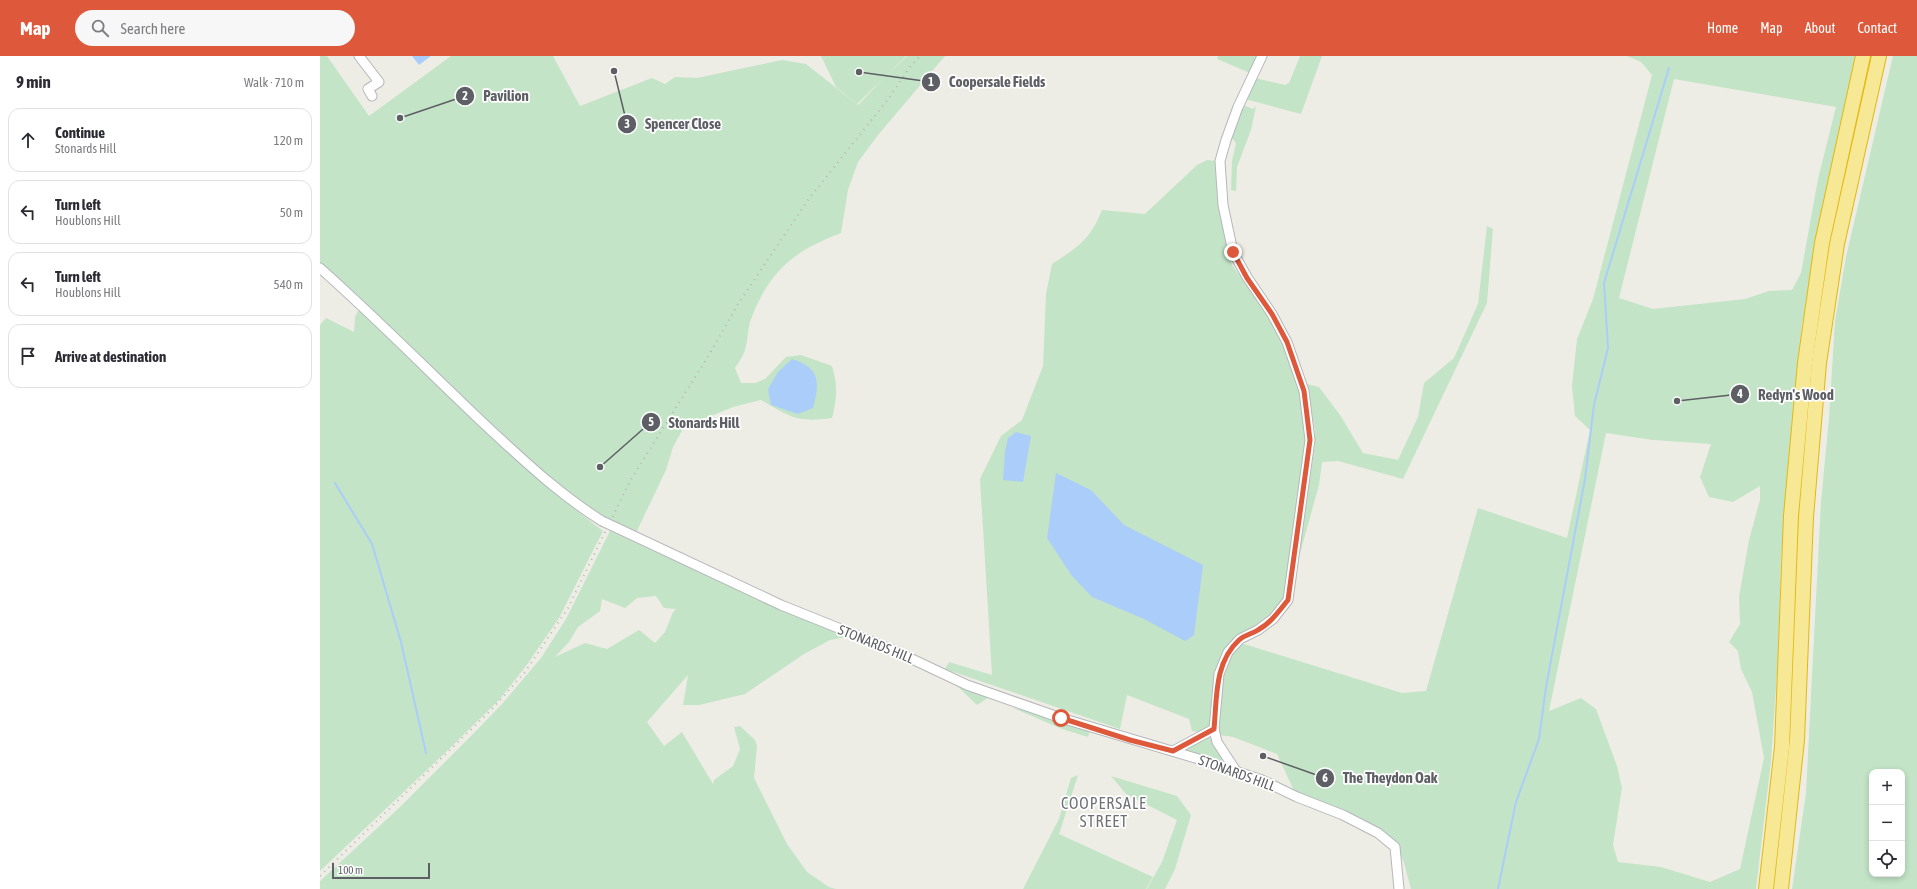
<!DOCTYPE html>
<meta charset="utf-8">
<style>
body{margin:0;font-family:"Asap Condensed",sans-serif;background:#f7f7f7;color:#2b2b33}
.controls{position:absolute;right:12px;bottom:12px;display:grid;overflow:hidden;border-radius:8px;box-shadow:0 2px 6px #0003}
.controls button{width:36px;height:36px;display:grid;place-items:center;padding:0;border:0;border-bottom:1px solid #e1e1e2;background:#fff;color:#2b2b33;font:20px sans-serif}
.scale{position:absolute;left:12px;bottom:10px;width:98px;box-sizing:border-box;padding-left:4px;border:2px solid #5d5f64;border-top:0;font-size:11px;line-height:14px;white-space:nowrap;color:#5d5f64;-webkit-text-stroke:3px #fff;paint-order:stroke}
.stop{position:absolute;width:12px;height:12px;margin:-9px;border:3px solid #de593b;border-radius:50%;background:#fff}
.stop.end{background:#de593b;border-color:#fff;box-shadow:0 1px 4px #0008}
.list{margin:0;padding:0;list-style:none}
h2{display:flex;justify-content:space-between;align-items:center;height:52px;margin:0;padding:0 16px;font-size:17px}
h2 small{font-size:13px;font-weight:400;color:#7c7c81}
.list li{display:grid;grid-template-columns:26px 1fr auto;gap:12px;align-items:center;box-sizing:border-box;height:64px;margin:0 8px 8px;padding:0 8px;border:1px solid #e1e1e2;border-radius:12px}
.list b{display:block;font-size:15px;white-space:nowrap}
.list p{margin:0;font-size:13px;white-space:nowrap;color:#7c7c81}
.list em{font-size:13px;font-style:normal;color:#7c7c81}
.icon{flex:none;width:22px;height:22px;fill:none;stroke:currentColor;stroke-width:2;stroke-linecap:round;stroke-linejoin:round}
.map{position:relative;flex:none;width:1597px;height:833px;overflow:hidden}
header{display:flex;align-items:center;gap:24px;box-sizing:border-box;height:56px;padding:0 20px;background:#de593b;color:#fff}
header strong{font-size:19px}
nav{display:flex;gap:22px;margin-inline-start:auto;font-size:14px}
.search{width:280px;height:36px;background:#f7f7f7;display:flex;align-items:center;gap:10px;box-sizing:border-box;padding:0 14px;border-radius:22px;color:#7c7c81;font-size:15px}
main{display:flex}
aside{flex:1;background:#fff}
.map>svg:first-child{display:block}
.green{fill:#c3e4c7;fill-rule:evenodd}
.water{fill:#aacef9}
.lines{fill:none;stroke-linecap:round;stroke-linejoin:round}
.stream{stroke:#aacef9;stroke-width:2}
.minor-casing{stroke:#b5b7bb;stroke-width:11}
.highway-casing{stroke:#e4b80f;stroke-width:16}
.minor{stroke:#fff;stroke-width:9}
.highway{stroke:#f6e894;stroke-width:14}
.rail{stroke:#b5b6b6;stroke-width:2;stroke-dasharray:1 5;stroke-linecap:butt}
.minor-bridge-casing{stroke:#b5b7bb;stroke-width:11;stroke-linecap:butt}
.minor-bridge{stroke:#fff;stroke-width:9}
.route{stroke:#de593b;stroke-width:5}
.labels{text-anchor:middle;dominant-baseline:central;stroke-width:3.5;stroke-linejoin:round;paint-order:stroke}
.street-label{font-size:14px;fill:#5d5f64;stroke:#fff}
.quarter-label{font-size:16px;letter-spacing:1px;fill:#6e7176;stroke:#fff}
.leader{fill:none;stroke:#5d5f64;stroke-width:1.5}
.callout-dot{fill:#5d5f64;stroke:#fff;stroke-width:1.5}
.mark-label{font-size:12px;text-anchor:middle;font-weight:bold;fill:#fff}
.callout-label{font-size:15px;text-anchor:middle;font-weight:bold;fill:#5d5f64;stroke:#fff;stroke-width:3.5;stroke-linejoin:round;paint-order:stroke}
</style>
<header>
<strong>Map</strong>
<div class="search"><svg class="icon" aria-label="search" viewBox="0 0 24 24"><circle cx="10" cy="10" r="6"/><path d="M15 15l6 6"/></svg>Search here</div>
<nav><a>Home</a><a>Map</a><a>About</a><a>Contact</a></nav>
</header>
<main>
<aside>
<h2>9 min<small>Walk · 710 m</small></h2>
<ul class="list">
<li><svg class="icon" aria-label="ahead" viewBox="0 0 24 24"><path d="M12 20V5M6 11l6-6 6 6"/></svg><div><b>Continue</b><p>Stonards Hill</p></div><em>120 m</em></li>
<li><svg class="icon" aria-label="left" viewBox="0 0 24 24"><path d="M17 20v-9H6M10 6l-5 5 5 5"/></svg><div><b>Turn left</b><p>Houblons Hill</p></div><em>50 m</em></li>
<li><svg class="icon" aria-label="left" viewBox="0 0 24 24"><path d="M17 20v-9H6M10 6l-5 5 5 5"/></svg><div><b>Turn left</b><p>Houblons Hill</p></div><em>540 m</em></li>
<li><svg class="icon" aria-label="arrive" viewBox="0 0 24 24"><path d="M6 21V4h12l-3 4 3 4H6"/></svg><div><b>Arrive at destination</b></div></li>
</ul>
</aside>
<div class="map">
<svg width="1597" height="833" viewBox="0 0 1597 833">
<rect width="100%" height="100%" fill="#eeede5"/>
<g class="green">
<path d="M0,0H7L49,60L131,0H233L260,50L332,22L345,28L355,21L377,22L462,4L486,8L538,49L564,22L537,48L516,31L501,0H586L564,22L587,0H625L558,79L538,106L528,134L521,177C473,195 448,216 430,266C427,276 428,289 423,299C421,303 418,307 415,312L421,327H435L445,323L466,301L481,299L512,310C518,330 517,342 512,362C477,367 470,361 441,344L413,351L364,371L353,391L346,414L314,481L262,451L156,356L74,274L72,276L0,211Z"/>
<path d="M898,0H938L930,17L897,3Z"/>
<path d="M980,0H1002L981,58L925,43L935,22L965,29L969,27Z"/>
<path d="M1307,0H1546L1482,268L1461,503L1458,602L1451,705L1436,833H1091L1084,807L1074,783L976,739L957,698L913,681L872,675L869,663L807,639L800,673L625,613L629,606L672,619L660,423L681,380L702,364L723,310L726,238L732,208C758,191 770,184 782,154L825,158L877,109L887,104L896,105L899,145L912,209L941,250L960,281L982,330L988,369L966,541L959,553L921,587L1082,637L1106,635L1158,452L1247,482L1270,374L1255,360L1252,330L1257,283L1273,243L1332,19L1321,6ZM1354,23L1516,51L1498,123L1481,217L1472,234L1449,235L1425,243L1333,253L1299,242ZM1286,377L1333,384L1391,388L1380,421L1389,441L1413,446L1440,430V444L1429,484L1419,541L1420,568L1409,586L1418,595L1421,613L1432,636L1444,702L1420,813L1390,826L1341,811L1298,806L1293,789L1302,732L1297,710L1276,653L1261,642L1229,655Z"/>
<path d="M1573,0H1597V833H1472L1486,737L1501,446L1509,362L1515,265L1526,201ZM1552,716H1582V818H1552Z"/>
<path d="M923,49L933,53L936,50L931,74L917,111L916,135L911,134L912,105L916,87L911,81Z"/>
<path d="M1167,170L1173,173L1167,247L1083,423L1018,405L1002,406L999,429L979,501L995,388V375L987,328L999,331L1020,359L1043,397L1078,404L1098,361L1104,327L1134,302L1158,248Z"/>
<path d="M40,251C118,329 195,409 283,475L239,562L206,610L179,644L127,695L0,815V269L6,262L34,276L35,261Z"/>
<path d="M290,475L401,526L533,580L510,584L484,598L425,638L379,649H363L368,619L327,666L344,690L362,676L393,728L394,724L413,710L420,693L414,671L420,670L435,684L437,690L434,722L467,788L487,816L509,831L516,833H0V825L80,751L154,677L182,648L221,602L246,563ZM336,540L344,552L356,553L353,556L345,576L335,587L319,574L287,593L265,587L235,601L249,586L258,571L280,555L282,543L305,552L317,542Z"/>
<path d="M632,625L669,641L657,649Z"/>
<path d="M693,652L718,657L770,673L768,681L742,673Z"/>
<path d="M887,682H890L908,710L860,694Z"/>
<path d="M758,719L739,778L833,821L826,833H703L739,763L751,722Z"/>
<path d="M791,720L857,740L871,759L855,813L845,833H827L842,806L857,764L806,738Z"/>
</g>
<g class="water">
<path d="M92,0H111L99,9Z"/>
<path d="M472,303C500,312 500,326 493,352L478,358L451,349L448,333L458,316Z"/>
<path d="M696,376L711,380L703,426L683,424L685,395L688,382Z"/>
<path d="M736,417L771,434L804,469L883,509L874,579L865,585L824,563L772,541L752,520L727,482Z"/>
</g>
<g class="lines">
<g class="stream">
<path d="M15,427L52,488L81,586L106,697"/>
<path d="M1178,833L1196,746L1219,683L1226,631L1265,423L1274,349L1288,292L1284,227L1349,12"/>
</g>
<g class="minor-casing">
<g id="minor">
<path d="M39,0L59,26L48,33L52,40"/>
<path d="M0,212C61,266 117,324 176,379C211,411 242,440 282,465"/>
<path d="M297,472L461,549L573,594L647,629L741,662L882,704L942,724L977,741L1023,759L1058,777L1075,791L1079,833"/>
<path d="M853,695L894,673"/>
<path d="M916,715L897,686L894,673L899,618L908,596L920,583L938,574L953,563L968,544L990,384L984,335L967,286L952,258L927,221L913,196L903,149L900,105L906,84L918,51L942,0"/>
</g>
</g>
<g class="highway-casing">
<g id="highway">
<path d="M1446,833L1462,691L1471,460L1485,307L1502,187L1543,0"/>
<path d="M1461,833L1477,684L1486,461L1499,307L1517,188L1559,0"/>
</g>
</g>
<use href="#minor" class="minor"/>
<use href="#highway" class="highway"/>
<path class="rail" d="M0,820L171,654L205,616L248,552L310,425L389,299L418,248L488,144L569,42L590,11L600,0"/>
<g class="minor-bridge-casing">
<path id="minor-bridge" d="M282,465L297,472"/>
</g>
<use href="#minor-bridge" class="minor-bridge"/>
</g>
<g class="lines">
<path class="route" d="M741,662L810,684L853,695L894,673C897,642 894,607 919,584C924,579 932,578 938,574C951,567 959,555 968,544L990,384L984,335L967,286L952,258L927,222L913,196"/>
</g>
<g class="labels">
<g class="street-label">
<text transform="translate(556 588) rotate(22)">STONARDS HILL</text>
<text transform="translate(917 717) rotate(20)">STONARDS HILL</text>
</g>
<g class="quarter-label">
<text x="784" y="747">COOPERSALE<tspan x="784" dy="18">STREET</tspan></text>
</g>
</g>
<path class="leader" d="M539 16L611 26M80 62L145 40M294 15L307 68M1357 345L1420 338M280 411L331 366M943 700L1005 722"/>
<g class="callout-dot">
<circle cx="539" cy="16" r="4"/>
<circle cx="80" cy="62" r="4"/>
<circle cx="294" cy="15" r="4"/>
<circle cx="1357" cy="345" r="4"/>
<circle cx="280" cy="411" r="4"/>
<circle cx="943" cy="700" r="4"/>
<circle cx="611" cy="26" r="10"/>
<circle cx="145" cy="40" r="10"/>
<circle cx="307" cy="68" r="10"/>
<circle cx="1420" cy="338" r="10"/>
<circle cx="331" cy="366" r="10"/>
<circle cx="1005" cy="722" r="10"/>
</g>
<g class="mark-label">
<text x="611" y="30">1</text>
<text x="145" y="44">2</text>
<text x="307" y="72">3</text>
<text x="1420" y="342">4</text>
<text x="331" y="370">5</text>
<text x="1005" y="726">6</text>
</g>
<g class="callout-label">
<text x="677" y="31">Coopersale Fields</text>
<text x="186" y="45">Pavilion</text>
<text x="363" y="73">Spencer Close</text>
<text x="1476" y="344">Redyn's Wood</text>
<text x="384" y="372">Stonards Hill</text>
<text x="1070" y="727">The Theydon Oak</text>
</g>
</svg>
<div class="controls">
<button>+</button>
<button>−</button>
<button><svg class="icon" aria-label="locate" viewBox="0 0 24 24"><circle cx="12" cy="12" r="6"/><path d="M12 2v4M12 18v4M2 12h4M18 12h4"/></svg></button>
</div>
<div class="scale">100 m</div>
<div class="stop" style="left:741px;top:662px"></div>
<div class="stop end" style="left:913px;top:196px"></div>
</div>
</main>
